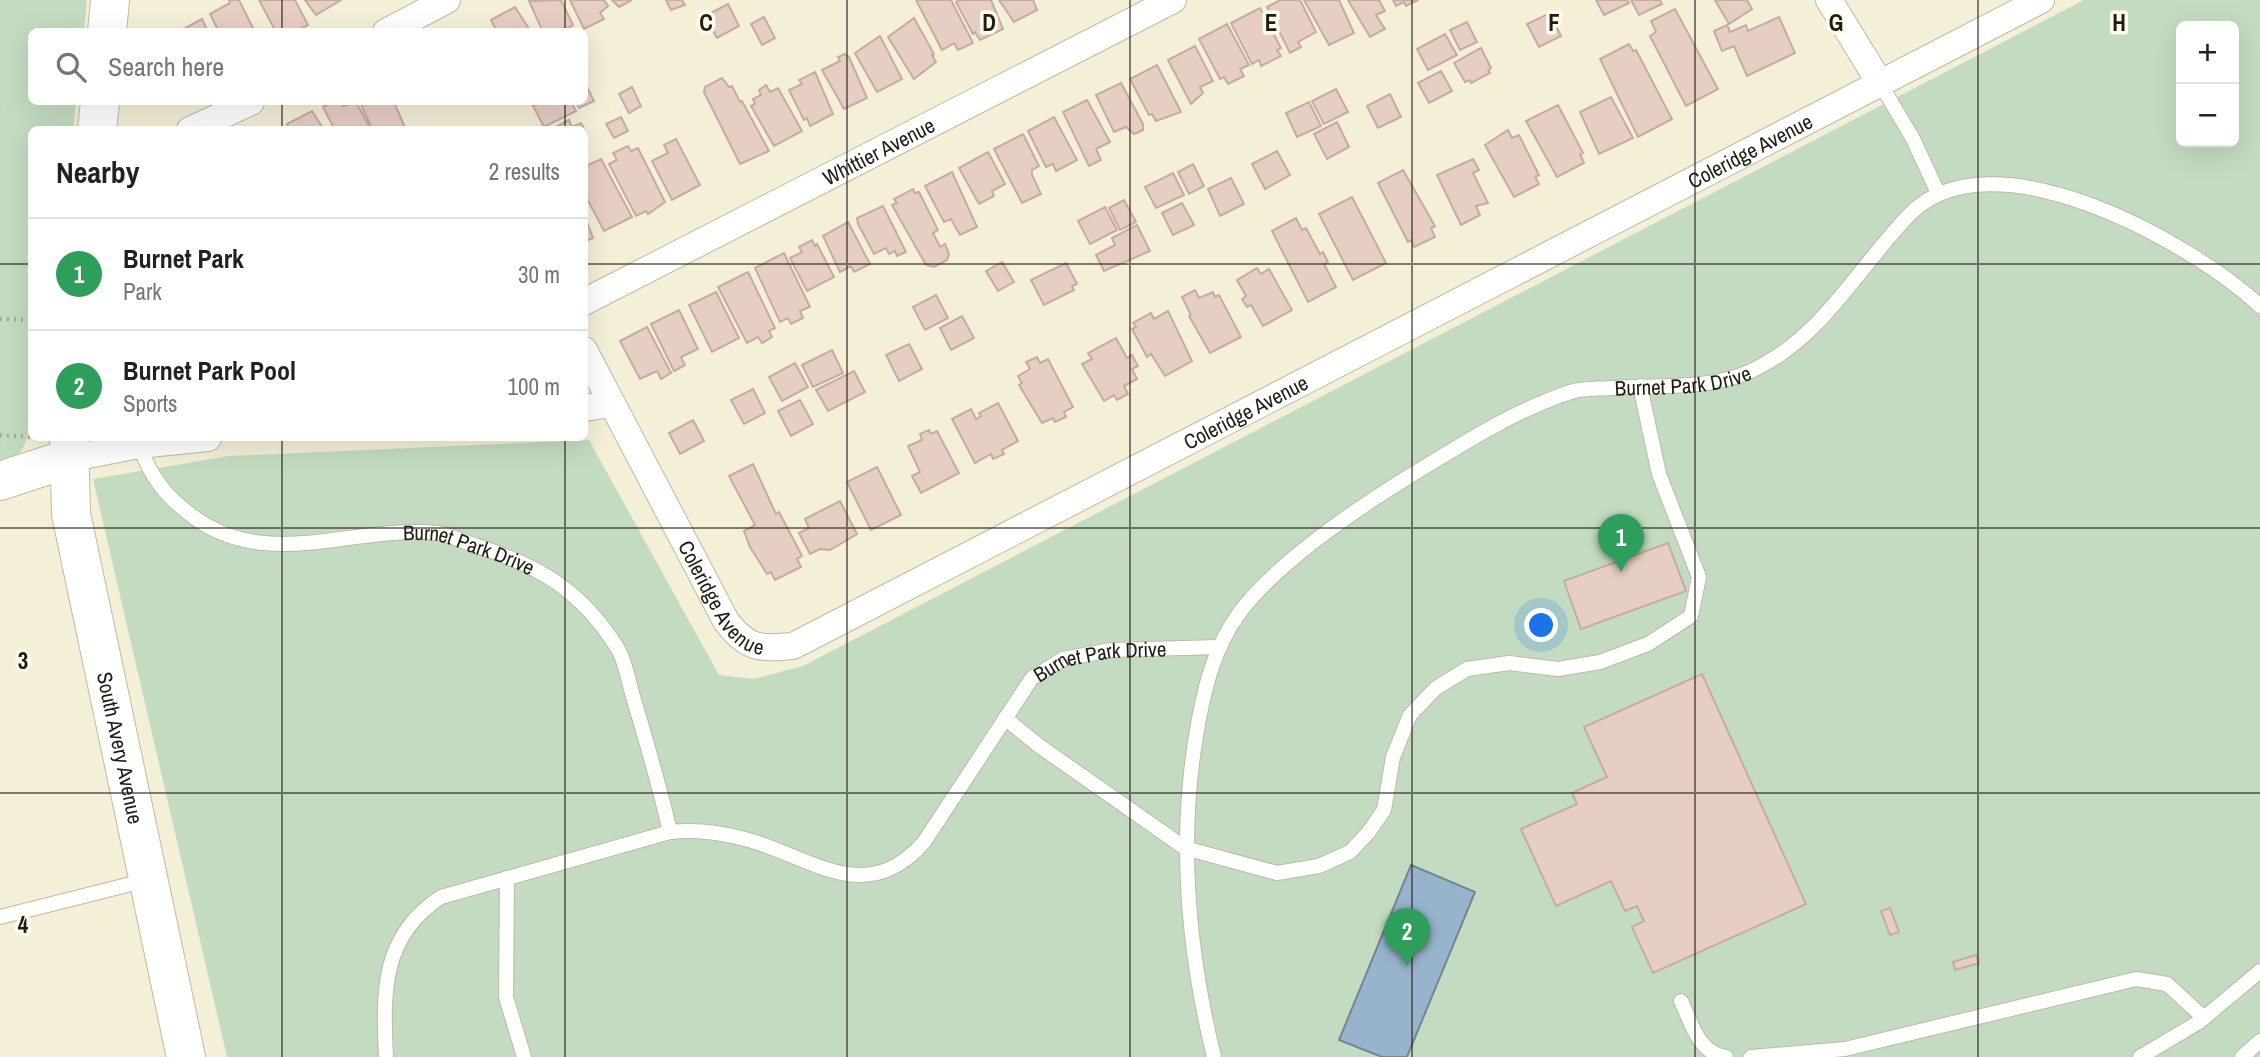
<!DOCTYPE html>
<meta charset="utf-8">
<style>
body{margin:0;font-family:"Archivo Narrow",sans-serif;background:#f6f6f6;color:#202124}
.controls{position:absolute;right:21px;top:21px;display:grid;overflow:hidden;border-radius:10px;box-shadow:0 7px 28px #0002}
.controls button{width:63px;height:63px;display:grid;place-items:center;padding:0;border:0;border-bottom:2px solid #e0e0e0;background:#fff;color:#202124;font:35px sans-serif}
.you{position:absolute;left:1542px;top:626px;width:24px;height:24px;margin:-18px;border:5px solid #fff;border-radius:50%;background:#1a73e8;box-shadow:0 0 0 10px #1a73e833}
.badge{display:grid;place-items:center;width:46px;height:46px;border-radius:50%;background:#ea580c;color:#fff;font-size:23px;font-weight:700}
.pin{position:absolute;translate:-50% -58px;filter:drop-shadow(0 2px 4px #0008)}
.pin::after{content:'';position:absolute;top:37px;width:24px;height:21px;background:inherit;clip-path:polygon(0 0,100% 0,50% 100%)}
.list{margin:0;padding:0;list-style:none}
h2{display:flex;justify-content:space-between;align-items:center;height:91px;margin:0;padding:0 28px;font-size:30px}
h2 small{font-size:23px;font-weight:400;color:#757577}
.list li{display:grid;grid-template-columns:46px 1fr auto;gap:21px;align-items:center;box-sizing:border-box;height:112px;padding:0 28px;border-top:2px solid #e0e0e0}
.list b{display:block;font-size:26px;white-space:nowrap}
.list p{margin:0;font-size:23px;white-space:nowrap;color:#757577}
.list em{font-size:23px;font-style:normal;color:#757577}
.icon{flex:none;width:38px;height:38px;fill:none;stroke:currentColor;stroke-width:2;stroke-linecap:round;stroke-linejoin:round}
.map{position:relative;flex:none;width:2260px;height:1057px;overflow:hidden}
.search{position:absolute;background:#fff;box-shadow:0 7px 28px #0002;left:28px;top:28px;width:560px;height:77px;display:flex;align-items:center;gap:18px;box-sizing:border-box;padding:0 24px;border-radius:10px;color:#757577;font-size:26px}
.panel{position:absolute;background:#fff;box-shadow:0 7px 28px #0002;left:28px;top:126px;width:560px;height:315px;border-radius:10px}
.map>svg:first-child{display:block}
.green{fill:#c3dcc1;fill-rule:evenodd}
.water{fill:#97b4cc;stroke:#738694;stroke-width:2}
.building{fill:#e7cec4;stroke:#c5aca2;stroke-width:2}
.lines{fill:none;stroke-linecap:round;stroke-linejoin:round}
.lane-casing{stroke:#bfbaa3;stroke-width:16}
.street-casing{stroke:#bfbaa3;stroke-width:28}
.secondary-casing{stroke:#bfbaa3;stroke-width:40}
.path{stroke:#aca895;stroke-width:4.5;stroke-dasharray:2 5;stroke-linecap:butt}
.lane{stroke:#fff;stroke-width:14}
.street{stroke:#fff;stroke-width:26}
.secondary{stroke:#fff;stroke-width:38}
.grid{fill:none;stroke:#1e1c13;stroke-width:2;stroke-opacity:0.55}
.labels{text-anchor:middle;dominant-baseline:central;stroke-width:7;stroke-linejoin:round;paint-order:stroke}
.street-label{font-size:21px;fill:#1e1c13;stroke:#fffced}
.grid-label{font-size:23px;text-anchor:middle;font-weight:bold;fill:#1e1c13;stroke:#fffced;stroke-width:7;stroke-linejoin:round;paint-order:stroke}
</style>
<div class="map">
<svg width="2260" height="1057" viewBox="0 0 2260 1057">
<rect width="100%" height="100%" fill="#f4efd7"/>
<g class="green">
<path d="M0,0H87L84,31L32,32V102H76L73,129L32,130L31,419C27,440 24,460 0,465Z"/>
<path d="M2084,0H2260V1057H227L93,479L229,456L589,440L719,675L753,679L803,666ZM2181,26H2234V142H2181Z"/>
</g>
<path class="water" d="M1411,865L1475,892L1407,1057H1382L1339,1040Z"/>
<g class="building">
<path d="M229,0H239L255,32H219L210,14L230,3Z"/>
<path d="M259,0H295L308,25L295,32H276Z"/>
<path d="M305,0H341L316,15Z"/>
<path d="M561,0L573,25L561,32H543L529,1Z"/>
<path d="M570,0H604L608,6L600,13L604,19L584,29Z"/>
<path d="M612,0H632L619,7Z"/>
<path d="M666,0H682L685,5L671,10Z"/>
<path d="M916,0H951L973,43L958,50L954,43L942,50Z"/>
<path d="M960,0H991L1003,29L980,40L975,32L973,34L956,2Z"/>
<path d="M999,0H1033L1037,10L1014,22Z"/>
<path d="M1280,0H1300L1316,32L1298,42L1301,47L1290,53L1267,7Z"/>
<path d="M1304,0H1339L1354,33L1329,45Z"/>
<path d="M1348,0H1379L1385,11L1376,15L1385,29L1370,37Z"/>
<path d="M1393,0H1418L1406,6L1404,2L1396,6Z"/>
<path d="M1596,0H1627L1629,3L1604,15Z"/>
<path d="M1631,0H1660L1662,4L1639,15Z"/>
<path d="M1715,0H1747L1752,9L1729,24Z"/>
<path d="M728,4L739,26L717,38L705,16Z"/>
<path d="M515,7L531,32H497L491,20Z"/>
<path d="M1260,8L1281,48L1277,50L1281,56L1261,66L1259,60L1252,64L1231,23Z"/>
<path d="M1675,9L1718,89L1686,106L1650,36L1656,32L1651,21Z"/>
<path d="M1550,13L1561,36L1539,47L1527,24Z"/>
<path d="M764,17L775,38L762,45L751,24Z"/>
<path d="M1779,17L1795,53L1747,76L1734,46L1722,51L1714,31L1727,25L1730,32L1746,25L1748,31Z"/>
<path d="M914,18L934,54L932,55L936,62L914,79L888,37Z"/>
<path d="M202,19L208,32H178Z"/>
<path d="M1467,22L1477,42L1460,50L1450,30Z"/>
<path d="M1227,24L1249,65L1240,69L1244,76L1228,84L1224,77L1220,79L1199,39Z"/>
<path d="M1445,34L1457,55L1428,70L1417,49Z"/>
<path d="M880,36L902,79L877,92L855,53Z"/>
<path d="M1629,44L1633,51L1636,50L1672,119L1638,137L1600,59Z"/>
<path d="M1195,46L1213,81L1200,87L1203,93L1191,104L1168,60Z"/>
<path d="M1481,48L1491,68L1488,70L1490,73L1471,83L1470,80L1465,82L1454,63Z"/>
<path d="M845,54L849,57L867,98L844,109L822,70L840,61L838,57Z"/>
<path d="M1157,65L1181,112L1156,121L1152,114L1149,115L1130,79Z"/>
<path d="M1441,71L1452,91L1429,103L1418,83Z"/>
<path d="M815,72L833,114L810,126L807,118L804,120L789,90L802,84L799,80Z"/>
<path d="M722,78L729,87L732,86L740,102L742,101L769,151L740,164L704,92L705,87Z"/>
<path d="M584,81L594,101L579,108L576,102H584Z"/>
<path d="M1121,83L1143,124V130L1134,134L1126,127L1114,132L1096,95Z"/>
<path d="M766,85L770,92L778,88L802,131L774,146L751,106L755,104L753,99L761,95L759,90Z"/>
<path d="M632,87L641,106L629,113L619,94Z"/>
<path d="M1336,89L1348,112L1324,124L1312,101Z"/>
<path d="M1390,94L1401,117L1378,128L1367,106Z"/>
<path d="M1611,97L1633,138L1599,154L1580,112Z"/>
<path d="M1087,100L1110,142L1096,149L1101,160L1089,166L1063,112Z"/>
<path d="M333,102H340L343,106L356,102L369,126L362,130H335L323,107Z"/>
<path d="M360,102H394L406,130L372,129Z"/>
<path d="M541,102H571L576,111L544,127L533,106Z"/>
<path d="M1309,102L1321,126L1297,137L1286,113Z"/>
<path d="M1558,105L1583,153L1580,154L1584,163L1557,177L1526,121Z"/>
<path d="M312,111L324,130H290L287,124Z"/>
<path d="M621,117L628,131L614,138L606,124Z"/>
<path d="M1054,117L1077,160L1056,171L1053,164L1046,167L1028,131Z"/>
<path d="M569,120L572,127L581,123L587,134L584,136V130H550Z"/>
<path d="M1337,122L1349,147L1327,159L1314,134Z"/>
<path d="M1508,130L1512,138L1519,135L1539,175L1535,177L1539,184L1514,197L1485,145Z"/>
<path d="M1023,134L1039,166L1032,170V175L1041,194L1022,203L994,149Z"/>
<path d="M676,139L700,185L672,200L652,161L668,153L664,145Z"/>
<path d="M628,146L631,151L638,148L665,202L648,214L646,211L636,216L609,164L617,160L613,153Z"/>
<path d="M1277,151L1290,175L1265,189L1252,164Z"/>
<path d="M988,152L1005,184L992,191L994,196L979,204L959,168Z"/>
<path d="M601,159L632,217L604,231L584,193V167Z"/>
<path d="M1473,159L1479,170L1473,173L1488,203L1476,206L1480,215L1461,225L1437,175Z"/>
<path d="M1193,164L1204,186L1189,194L1178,172Z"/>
<path d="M1403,170L1435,226L1431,228L1435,237L1414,247L1411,240L1408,242L1378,183Z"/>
<path d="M952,172L977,227L960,235L951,219L944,222L925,186Z"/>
<path d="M1173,173L1184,195L1156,208L1145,187Z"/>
<path d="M1231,178L1244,204L1220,216L1208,189Z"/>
<path d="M913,189L915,193L919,192L938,230L933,233L940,247L945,244L949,254L947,260L934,267L926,265L892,205L897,203L894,199Z"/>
<path d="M1352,197L1386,263L1353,280L1319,214Z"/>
<path d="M1124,200L1136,222L1120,230L1109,208Z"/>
<path d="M1182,203L1194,225L1173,235L1162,213Z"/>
<path d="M883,206L906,252L897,256L895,251L889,254L886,248L874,254L858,224L857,218Z"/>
<path d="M1105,207L1117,230L1090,244L1078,221Z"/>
<path d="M584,214L593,238L584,242Z"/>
<path d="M1296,218L1302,230L1306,228L1320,254L1323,252L1328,262L1324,264L1336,287L1308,302L1272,231Z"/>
<path d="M848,222L870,264L854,272L851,266L840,272L823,236Z"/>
<path d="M1137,225L1150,251L1104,271L1096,255L1115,245L1112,238Z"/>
<path d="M812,240L815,246L817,244L834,277L807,291L790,258L802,252L799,247Z"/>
<path d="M784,253L810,307L800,311L803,318L791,324L788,318L780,322L755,268Z"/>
<path d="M1002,262L1014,282L998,291L986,271Z"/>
<path d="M1066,263L1077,284L1072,286L1074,290L1044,305L1031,280Z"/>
<path d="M1257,268L1261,274L1269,269L1292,310L1263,326L1251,305L1247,307L1242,299L1246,296L1237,280Z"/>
<path d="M748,272L775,328L769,331L772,337L762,343L758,337L747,343L718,287Z"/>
<path d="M1195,290L1199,298L1213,292L1215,297L1219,295L1241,337L1210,353L1189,316L1191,315L1182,297Z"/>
<path d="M716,292L739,338L712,352L689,305Z"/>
<path d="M936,295L948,318L925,330L913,307Z"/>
<path d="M679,310L698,349L681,357L685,365L674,371L651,324Z"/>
<path d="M1168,311L1192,361L1165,376L1151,354L1147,357L1132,329L1136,327L1133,323L1151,313L1154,319Z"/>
<path d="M962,316L974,338L951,350L940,328Z"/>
<path d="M647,327L671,373L661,379L657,371L640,379L620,341Z"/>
<path d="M1116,338L1127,358L1132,355L1138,366L1132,369L1137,379L1124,386L1128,394L1117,400L1114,395L1104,401L1082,364L1092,359L1088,353Z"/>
<path d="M909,344L922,369L899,381L886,355Z"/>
<path d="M832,350L843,373L813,387L802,365Z"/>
<path d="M1037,357L1040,363L1048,359L1073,407L1064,412L1066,417L1055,422L1053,418L1042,423L1019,385L1022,383L1018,376L1030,369L1026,362Z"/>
<path d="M795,363L808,387L782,401L769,377Z"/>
<path d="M854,371L865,392L828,411L816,390Z"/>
<path d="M753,389L765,413L744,424L731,400Z"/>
<path d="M800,400L813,424L791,436L778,411Z"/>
<path d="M998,403L1018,441L1002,450L1004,454L993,459L991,454L975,463L952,419L971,409L976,419L981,416L979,413Z"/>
<path d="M693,420L704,441L680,454L669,433Z"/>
<path d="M929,430L931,434L937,431L959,473L921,493L912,476L920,472L908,446L922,440L920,434Z"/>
<path d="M753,464L776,514L779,512L802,556L797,559L801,567L775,580L771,572L767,574L750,547L744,531L755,525L729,476Z"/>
<path d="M877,467L901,515L871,530L847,482Z"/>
<path d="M840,501L857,534L830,550L820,549L810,554L799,533L809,528L805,519Z"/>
<path d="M1668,543L1686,591L1581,629L1564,581Z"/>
<path d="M1702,674L1806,904L1653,973L1632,927L1644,921L1637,906L1625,911L1611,881L1556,906L1521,829L1577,804L1572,793L1607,777L1584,727Z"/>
<path d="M1890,908L1899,932L1890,935L1881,911Z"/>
<path d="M1976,955L1979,963L1955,970L1953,962Z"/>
</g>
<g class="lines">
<g class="lane-casing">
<g id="lane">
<path d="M1880,83L1913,139L1938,193"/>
<path id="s1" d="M139,445C152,479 165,496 195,518C269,571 354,525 437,533C450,535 464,542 477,546C540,566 582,591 618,649C626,663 629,684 634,700C647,744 660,787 670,832"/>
<path d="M1005,718L1038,745L1185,848L1277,873L1319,866L1350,852L1368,833L1384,810L1393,757L1410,715L1436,688L1467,669L1509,663L1558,669L1600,662L1648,644L1691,616L1699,577L1659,474L1640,386"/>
<path d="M507,878L506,997L524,1057"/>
<path d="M0,917L147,880"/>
<path d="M1681,1001C1692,1024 1698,1053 1726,1057"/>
<path id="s2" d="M386,1057C383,992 381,936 441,897L670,832C696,829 719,832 745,839C810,856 866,909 924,842L1032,678L1063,659L1111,650L1220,647"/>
<path id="s3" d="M1214,1057C1188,951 1178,844 1196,736C1203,693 1213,648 1240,612C1278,562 1355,510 1408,477C1461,445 1511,412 1570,392C1583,388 1597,389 1611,388C1655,385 1710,390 1751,371C1821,339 1857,269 1909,215C1992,130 2191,242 2260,306"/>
<path d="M1751,1057L1845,1049L2136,979L2167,984L2204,1018"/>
<path d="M2140,1057L2199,1022L2260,971"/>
<path d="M2242,1057L2260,1041"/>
</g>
</g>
<g class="street-casing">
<g id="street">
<path d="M1829,0L1880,83"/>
<path d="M386,32L447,0"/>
<path d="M190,130L251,102"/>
<path id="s4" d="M584,302L1173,0"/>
<path id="s5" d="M584,350L726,621C748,649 758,649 793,646L2041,0"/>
<path d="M584,408L612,404"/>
<path d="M67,459L139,445L208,438"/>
</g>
</g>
<g class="secondary-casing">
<g id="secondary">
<path d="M107,32L110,0"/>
<path d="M97,130L100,102"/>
<path id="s6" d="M69,438L71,514L186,1057"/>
<path d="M0,481L67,459"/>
</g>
</g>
<g class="path">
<path d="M0,319L32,320"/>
<path d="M0,435L31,437"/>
</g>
<use href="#lane" class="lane"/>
<use href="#street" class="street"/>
<use href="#secondary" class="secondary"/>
</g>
<path class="grid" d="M282,0V32M565,0V32M847,0V1057M1130,0V1057M1412,0V1057M1695,0V1057M1978,0V1057M282,102V130M565,102V130M0,264H32M584,264H2260M282,438V1057M565,438V1057M0,528H2260M0,793H2260"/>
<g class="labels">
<g class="street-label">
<text stroke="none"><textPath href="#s5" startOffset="1460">Coleridge Avenue</textPath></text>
<text stroke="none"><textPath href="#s4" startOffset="331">Whittier Avenue</textPath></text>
<text stroke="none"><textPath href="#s3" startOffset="970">Burnet Park Drive</textPath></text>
<text stroke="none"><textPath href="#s5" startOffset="892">Coleridge Avenue</textPath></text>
<text stroke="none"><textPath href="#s1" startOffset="376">Burnet Park Drive</textPath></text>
<text stroke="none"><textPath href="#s5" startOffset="285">Coleridge Avenue</textPath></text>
<text stroke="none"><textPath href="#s2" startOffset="957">Burnet Park Drive</textPath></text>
<text stroke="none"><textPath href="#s6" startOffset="315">South Avery Avenue</textPath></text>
</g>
</g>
<g class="grid-label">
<text x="706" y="31">C</text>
<text x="989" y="31">D</text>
<text x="1271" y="31">E</text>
<text x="1554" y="31">F</text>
<text x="1836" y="31">G</text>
<text x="2119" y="31">H</text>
<text x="23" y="669">3</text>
<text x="23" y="933">4</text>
</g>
</svg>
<div class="controls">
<button>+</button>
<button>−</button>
</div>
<div class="you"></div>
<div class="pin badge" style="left:1621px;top:572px;background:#2e9e5b">1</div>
<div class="pin badge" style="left:1407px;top:966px;background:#2e9e5b">2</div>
<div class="search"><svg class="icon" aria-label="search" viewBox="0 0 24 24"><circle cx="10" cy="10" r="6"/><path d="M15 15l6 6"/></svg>Search here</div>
<section class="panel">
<h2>Nearby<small>2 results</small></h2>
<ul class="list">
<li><span class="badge" style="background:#2e9e5b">1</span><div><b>Burnet Park</b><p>Park</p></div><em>30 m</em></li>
<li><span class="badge" style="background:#2e9e5b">2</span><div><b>Burnet Park Pool</b><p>Sports</p></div><em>100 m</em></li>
</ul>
</section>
</div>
